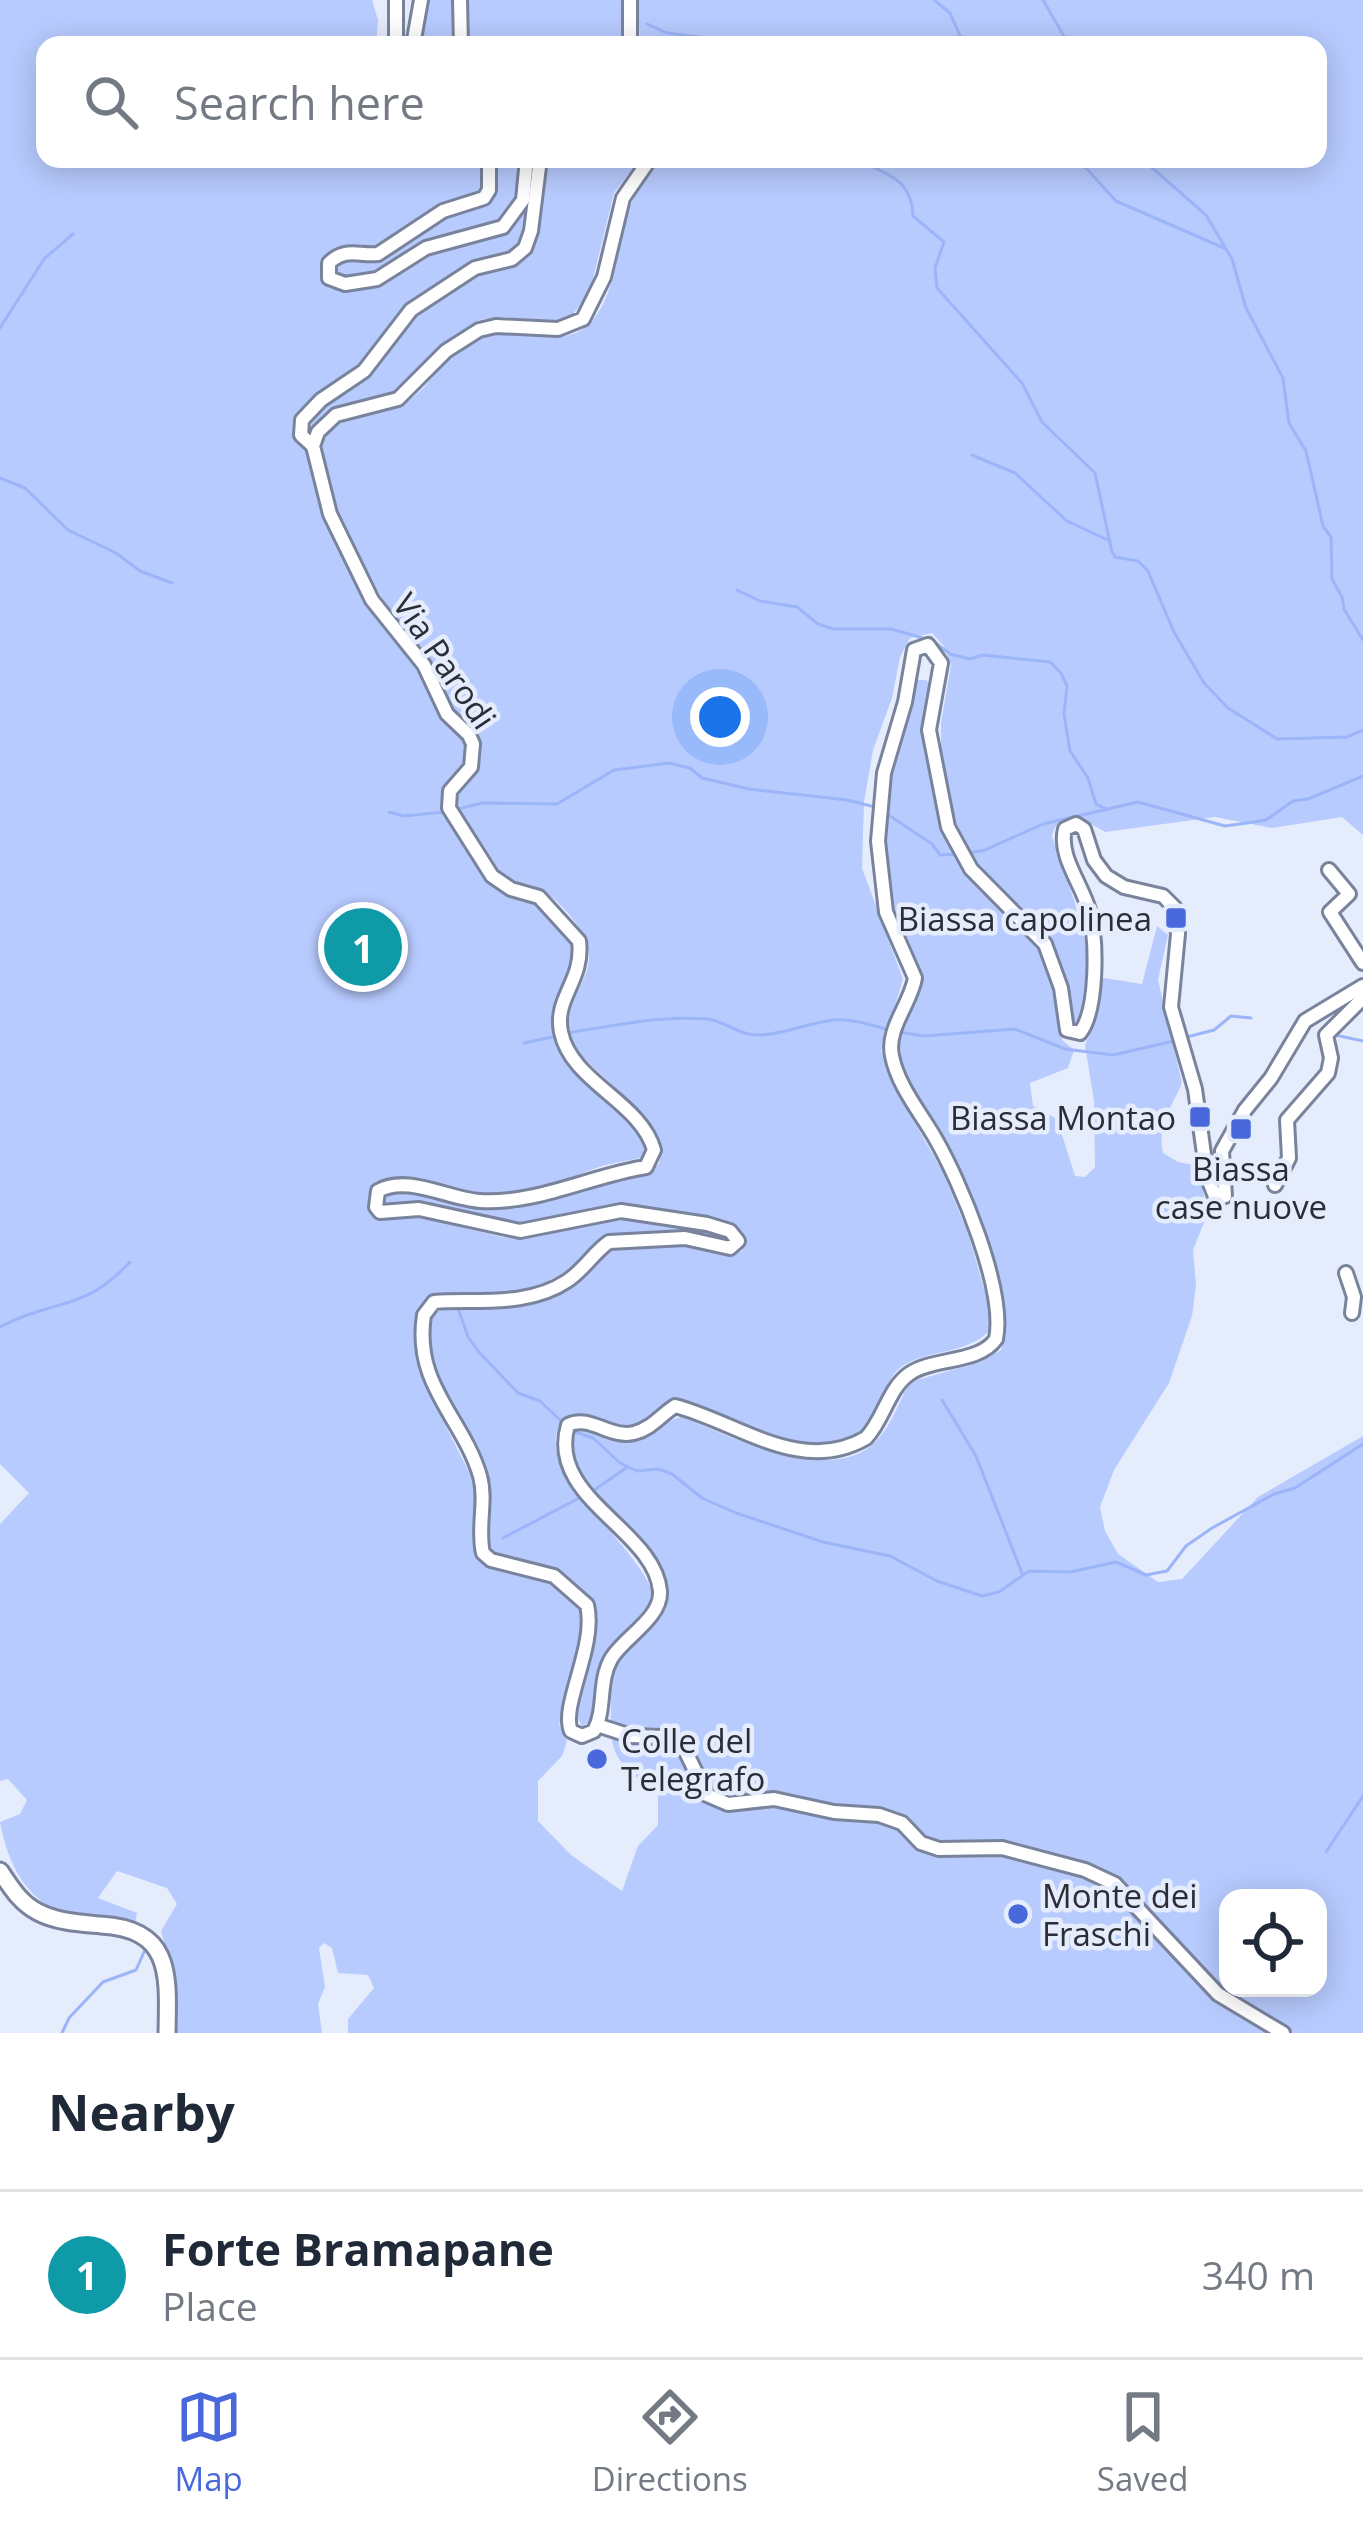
<!DOCTYPE html>
<style>
body{margin:0;font-family:"Open Sans",sans-serif;background:#f6f6f7;color:#1f2937}
.controls{position:absolute;right:36px;bottom:36px;display:grid;overflow:hidden;border-radius:24px;box-shadow:0 6px 30px #0003}
.controls button{width:108px;height:108px;display:grid;place-items:center;padding:0;border:0;border-bottom:3px solid #e0e1e3;background:#fff;color:#1f2937;font:60px sans-serif}
.you{position:absolute;left:720px;top:717px;width:42px;height:42px;margin:-30px;border:9px solid #fff;border-radius:50%;background:#1a73e8;box-shadow:0 0 0 18px #1a73e833}
.badge{display:grid;place-items:center;width:78px;height:78px;border-radius:50%;background:#4968dc;color:#fff;font-size:39px;font-weight:700}
.pin{position:absolute;translate:-50% -50%;border:6px solid #fff;box-shadow:0 3px 12px #0006}
.list{margin:0;padding:0;list-style:none}
h2{display:flex;justify-content:space-between;align-items:center;height:156px;margin:0;padding:0 48px;font-size:51px}
h2 small{font-size:39px;font-weight:400;color:#747a83}
.list li{display:grid;grid-template-columns:78px 1fr auto;gap:36px;align-items:center;box-sizing:border-box;height:168px;padding:0 48px;border-top:3px solid #e0e1e3}
.list b{display:block;font-size:45px;white-space:nowrap}
.list p{margin:0;font-size:39px;white-space:nowrap;color:#747a83}
.list em{font-size:39px;font-style:normal;color:#747a83}
.icon{flex:none;width:66px;height:66px;fill:none;stroke:currentColor;stroke-width:2;stroke-linecap:round;stroke-linejoin:round}
.map{position:relative;flex:none;width:1363px;height:2033px;overflow:hidden}
.search{position:absolute;background:#fff;box-shadow:0 6px 30px #0003;left:36px;right:36px;top:36px;height:132px;display:flex;align-items:center;gap:30px;box-sizing:border-box;padding:0 42px;border-radius:24px;color:#747a83;font-size:45px}
.sheet{height:324px;background:#fff}
nav{display:flex;justify-content:space-around;align-items:center;box-sizing:border-box;height:168px;border-top:3px solid #e0e1e3;background:#fff;font-size:33px;color:#747a83}
nav a{display:grid;justify-items:center;gap:6px}
nav .on{color:#4968dc}
.map>svg:first-child{display:block}
.green{fill:#b8cbff;fill-rule:evenodd}
.lines{fill:none;stroke-linecap:round;stroke-linejoin:round}
.stream{stroke:#9cb5f8;stroke-width:3}
.minor-casing{stroke:#79839b;stroke-width:18}
.major-casing{stroke:#79839b;stroke-width:21}
.minor{stroke:#fff;stroke-width:12}
.major{stroke:#fff;stroke-width:15}
.poi-dot{fill:#4968dc;stroke:#e5ecfc;stroke-width:4.5}
.labels{text-anchor:middle;dominant-baseline:central;stroke-width:9;stroke-linejoin:round;paint-order:stroke}
.street-label{font-size:33px;fill:#2b2e39;stroke:#e5ecfc}
.poi-label{font-size:33px;fill:#2b2e39;stroke:#e5ecfc;text-anchor:end}
</style>
<div class="map">
<svg width="1363" height="2033" viewBox="0 0 1363 2033">
<rect width="100%" height="100%" fill="#e5ecfc"/>
<g class="green">
<path d="M0,0H372L378,20L376,45H45V159H483L484,188L480,193L424,213L376,248L343,246L325,256L320,274L328,288C378,298 391,272 430,252C471,232 498,250 528,206L529,209L518,248L472,263L407,306L358,366L307,406L295,429L299,444L310,454L322,510L369,607L424,679L443,721L466,742L464,766L449,782L442,798L445,813L497,890L541,905L570,939L573,964L553,1016L555,1037L570,1065L640,1134L647,1149L645,1157C630,1161 614,1162 599,1167C564,1179 530,1196 491,1195C455,1194 406,1166 373,1187C368,1199 365,1208 375,1217H419L502,1237L525,1239L576,1226L623,1220L703,1230L730,1240L682,1233L606,1236L565,1272L529,1291L432,1296L416,1313L415,1346L423,1381L476,1486L475,1545L483,1561L546,1576L584,1609L583,1650L559,1725L567,1741L562,1756L538,1781V1821L571,1855L622,1891L638,1846L658,1825V1792C615,1764 609,1755 611,1704C611,1693 611,1678 615,1668C626,1643 668,1621 668,1594C669,1541 565,1503 574,1431C593,1427 611,1442 631,1441C653,1440 663,1419 683,1417C730,1437 835,1489 878,1439C892,1423 900,1400 910,1382L980,1362L1001,1350C1023,1265 940,1144 902,1069C894,1037 907,1014 920,984L919,975L889,899L885,824L886,787L913,686L917,680H926L932,685L926,746L946,841L956,859L1023,927L1042,952L1055,993L1062,1040L1074,1050L1068,1068L1030,1083L1033,1106L1057,1119L1075,1176L1085,1177L1095,1167L1094,1101L1085,1045L1094,1025L1099,996L1098,977L1142,984L1157,926L1168,935L1158,980L1182,1083C1171,1109 1157,1124 1163,1153L1178,1162L1199,1166L1207,1215L1193,1250L1196,1285L1192,1316L1169,1383L1114,1470L1100,1507L1105,1531L1118,1554L1158,1582L1182,1579L1258,1497L1363,1436V2033H348V2019L374,1988L368,1975L338,1973L332,1948L324,1943L319,1948L325,1987L318,2004L322,2033H177L174,1978L161,1931L177,1904L167,1888L117,1871L98,1898L137,1913L135,1923C114,1917 91,1919 69,1914C26,1904 7,1861 0,1822L20,1814L27,1800L8,1779L0,1781V1524L29,1493L0,1464ZM1228,1898H1318V1988H1228Z"/>
<path d="M427,0H453L455,45H420Z"/>
<path d="M465,0H623V45H467Z"/>
<path d="M638,0H1363V835L1342,817L1272,828L1215,817L1105,832L1078,816C1062,819 1056,821 1052,836C1074,905 1099,946 1082,1021L1077,1027H1072L1049,940L975,861L959,839L953,820L941,753V723L951,665L944,646L932,633L910,638L900,657L892,698L873,750L864,802L862,868L903,979L881,1051L894,1087L943,1172L969,1236L990,1310L989,1331C967,1354 931,1349 904,1365C880,1379 884,1418 860,1433C801,1470 731,1409 675,1399C658,1404 650,1421 633,1426C608,1432 590,1408 564,1418C523,1467 644,1547 654,1598L603,1659L590,1722L582,1726L576,1715C610,1601 612,1586 494,1552L488,1545C488,1522 493,1491 485,1470C468,1419 416,1371 434,1313L448,1308L545,1300L566,1291L615,1247L686,1245L732,1254L742,1251L744,1236L725,1222L617,1204L521,1225L428,1205H383L382,1195L391,1191L516,1209L614,1178L646,1174L659,1164C668,1125 599,1076 574,1048C553,1003 601,980 586,941C579,922 554,895 536,887C524,881 511,883 500,875C490,867 464,818 455,804C459,786 479,776 481,757C483,733 468,727 455,711C419,665 313,496 322,440C353,403 378,424 411,399C436,380 448,348 478,337C511,326 559,350 587,326C617,299 617,243 630,206C637,188 651,175 659,159H1318V45H640Z"/>
<path d="M494,159H520C519,182 520,204 501,220C484,235 449,232 428,241C395,254 373,285 334,276V266L348,257L380,260L433,222L486,203Z"/>
<path d="M546,159H640L614,193L590,291L571,317L563,321L499,317L479,320L455,335L395,393L342,405L309,431L315,414L381,363L406,324L429,306L476,275L517,264L527,256L538,236Z"/>
</g>
<g class="lines">
<g class="stream">
<path d="M934,0L950,13L964,45"/>
<path d="M1043,0L1069,45"/>
<path d="M647,24L667,33L763,45"/>
<path d="M858,159C885,175 912,177 913,216L944,242L935,268L937,288L1022,383L1042,422L1095,473L1112,552L1115,557L1138,561L1148,571L1174,632L1204,683L1228,708L1277,739L1347,737L1363,730"/>
<path d="M1070,159L1087,169L1116,201L1224,248"/>
<path d="M1142,159L1206,215L1232,259L1246,308L1283,378L1289,423L1306,451L1323,526L1331,537L1332,579L1342,597L1344,609L1363,640"/>
<path d="M0,328L44,259L73,234"/>
<path d="M972,455L1015,473L1067,521L1110,541"/>
<path d="M0,478L25,488L68,530L116,553L140,571L172,583"/>
<path d="M737,590L760,601L797,607L818,624L833,629H891L933,641L950,654L970,659L983,655L1050,662L1061,673L1067,686L1064,714L1070,751L1088,778L1096,804L1106,809"/>
<path d="M454,810L482,803L557,804L614,770L669,763L690,768L702,778L749,789L847,800L875,807"/>
<path d="M389,812L404,816L444,812"/>
<path d="M884,812L932,844L940,855L960,854"/>
<path d="M969,853L985,850L1043,824L1138,802L1225,826L1254,822L1266,820L1293,801L1308,799L1363,776"/>
<path d="M898,1032L924,1036L1015,1029L1065,1049L1113,1055L1174,1041"/>
<path d="M566,1033C614,1026 659,1015 707,1019C727,1021 738,1036 760,1035C785,1034 808,1023 833,1020C852,1018 871,1025 889,1030"/>
<path d="M1335,1035L1363,1041"/>
<path d="M1183,1038L1214,1030L1231,1016L1251,1018"/>
<path d="M524,1043L557,1036"/>
<path d="M459,1311L468,1337L478,1351L518,1393L540,1401L565,1425"/>
<path d="M0,1327C55,1298 84,1312 130,1262"/>
<path d="M942,1400L976,1456L1022,1573"/>
<path d="M572,1431L593,1438L620,1463L637,1471L658,1469L672,1474L702,1498L736,1513L823,1542L890,1556L937,1581L982,1596L999,1592L1029,1571L1070,1572L1116,1562L1146,1575L1167,1571L1186,1546L1212,1528L1274,1494L1295,1488L1363,1444"/>
<path d="M590,1493L626,1468"/>
<path d="M503,1538L581,1497"/>
<path d="M1326,1852L1363,1796"/>
<path d="M62,2033L69,2018L103,1982L136,1970L145,1950"/>
</g>
<g class="minor-casing">
<g id="minor">
<path d="M460,0L461,45"/>
<path d="M630,0V45"/>
<path d="M396,45V0"/>
<path d="M413,45L421,0"/>
<path d="M489,159V190L484,198L443,211L378,254C358,256 346,247 329,263V278L345,284L377,279L426,248L503,227L523,200L527,159"/>
<path d="M650,159L623,198L604,277L583,319L558,329L496,326L479,330L446,351L398,399L336,415L318,432L313,446L330,514L372,600L424,665L447,714L469,735L473,744L471,767L450,791L449,808L492,876L511,889L539,897L579,941C584,981 554,997 561,1032C571,1082 641,1102 654,1150L646,1167C589,1176 539,1204 480,1201C448,1199 407,1174 378,1191L376,1207L380,1212L419,1209L520,1231L621,1211L707,1224L730,1231L738,1241L730,1248L685,1238L609,1242C594,1252 584,1270 567,1281C528,1307 479,1299 434,1302L424,1315C413,1385 463,1418 480,1476C487,1501 477,1528 483,1553L491,1560L554,1576L587,1605C597,1646 560,1706 571,1731L582,1736L594,1731C606,1709 598,1682 611,1659C623,1638 662,1618 660,1591C655,1530 546,1498 568,1425C590,1414 610,1439 634,1433C651,1429 661,1415 675,1406C737,1422 801,1476 866,1438C884,1419 888,1389 909,1374C933,1357 979,1364 996,1339C1006,1290 960,1181 935,1138C920,1112 898,1086 892,1056C886,1029 911,1003 915,978L886,912L878,841L884,773L905,702L914,650L928,645L941,663L929,730L948,827L971,869L1045,944L1061,988L1067,1030L1080,1033C1098,1009 1097,939 1089,910C1082,884 1058,856 1065,829L1076,824L1084,829L1094,860L1106,876L1124,887L1163,896L1175,908L1178,934L1171,1007L1195,1089L1207,1176L1216,1199L1225,1196L1222,1151L1245,1110L1271,1078L1305,1021L1363,986"/>
<path d="M313,446L301,435L302,420L321,400L364,371L411,310L475,268L512,259L525,248L531,231L540,159"/>
<path d="M1329,870L1349,894L1330,912L1363,963"/>
<path d="M1275,1185L1289,1158L1287,1120L1328,1073L1331,1058L1326,1035L1363,998"/>
<path d="M1346,1273L1354,1297L1352,1313"/>
<path d="M597,1725L631,1736L662,1737L684,1748L707,1795L728,1804L774,1799L834,1812L879,1815L902,1823L921,1843L939,1849L1002,1848L1085,1870L1115,1884L1218,1994L1283,2033"/>
</g>
</g>
<g class="major-casing">
<path id="major" d="M0,1871C11,1887 20,1903 38,1912C57,1922 80,1923 101,1925C173,1929 168,1976 167,2033"/>
</g>
<use href="#minor" class="minor"/>
<use href="#major" class="major"/>
</g>
<g class="poi-dot">
<rect x="1164" y="906" width="24" height="24" rx="6"/>
<rect x="1188" y="1105" width="24" height="24" rx="6"/>
<rect x="1229" y="1117" width="24" height="24" rx="6"/>
<circle cx="597" cy="1759" r="12"/>
<circle cx="1018" cy="1914" r="12"/>
</g>
<g class="labels">
<g class="street-label">
<text transform="translate(445 661) rotate(56)">Via Parodi</text>
</g>
<g class="poi-label">
<text x="1152" y="918">Biassa capolinea</text>
<text x="1176" y="1117">Biassa Montao</text>
<text x="1241" y="1168" text-anchor="middle">Biassa<tspan x="1241" dy="38">case nuove</tspan></text>
<text x="621" y="1740" text-anchor="start">Colle del<tspan x="621" dy="38">Telegrafo</tspan></text>
<text x="1042" y="1895" text-anchor="start">Monte dei<tspan x="1042" dy="38">Fraschi</tspan></text>
</g>
</g>
</svg>
<div class="controls">
<button><svg class="icon" aria-label="locate" viewBox="0 0 24 24"><circle cx="12" cy="12" r="6"/><path d="M12 2v4M12 18v4M2 12h4M18 12h4"/></svg></button>
</div>
<div class="you"></div>
<div class="pin badge" style="left:363px;top:947px;background:#0f9aa8">1</div>
<div class="search"><svg class="icon" aria-label="search" viewBox="0 0 24 24"><circle cx="10" cy="10" r="6"/><path d="M15 15l6 6"/></svg>Search here</div>
</div>
<section class="sheet">
<h2>Nearby<small></small></h2>
<ul class="list">
<li><span class="badge" style="background:#0f9aa8">1</span><div><b>Forte Bramapane</b><p>Place</p></div><em>340 m</em></li>
</ul>
</section>
<nav>
<a class="on"><svg class="icon" aria-label="map" viewBox="0 0 24 24"><path d="M3 6l6-2 6 2 6-2v14l-6 2-6-2-6 2zM9 4v14M15 6v14"/></svg>Map</a>
<a><svg class="icon" aria-label="directions" viewBox="0 0 24 24"><path d="M12 3l9 9-9 9-9-9zM9 14v-3h6M13 9l2 2-2 2"/></svg>Directions</a>
<a><svg class="icon" aria-label="saved" viewBox="0 0 24 24"><path d="M7 4h10v16l-5-4-5 4z"/></svg>Saved</a>
</nav>
